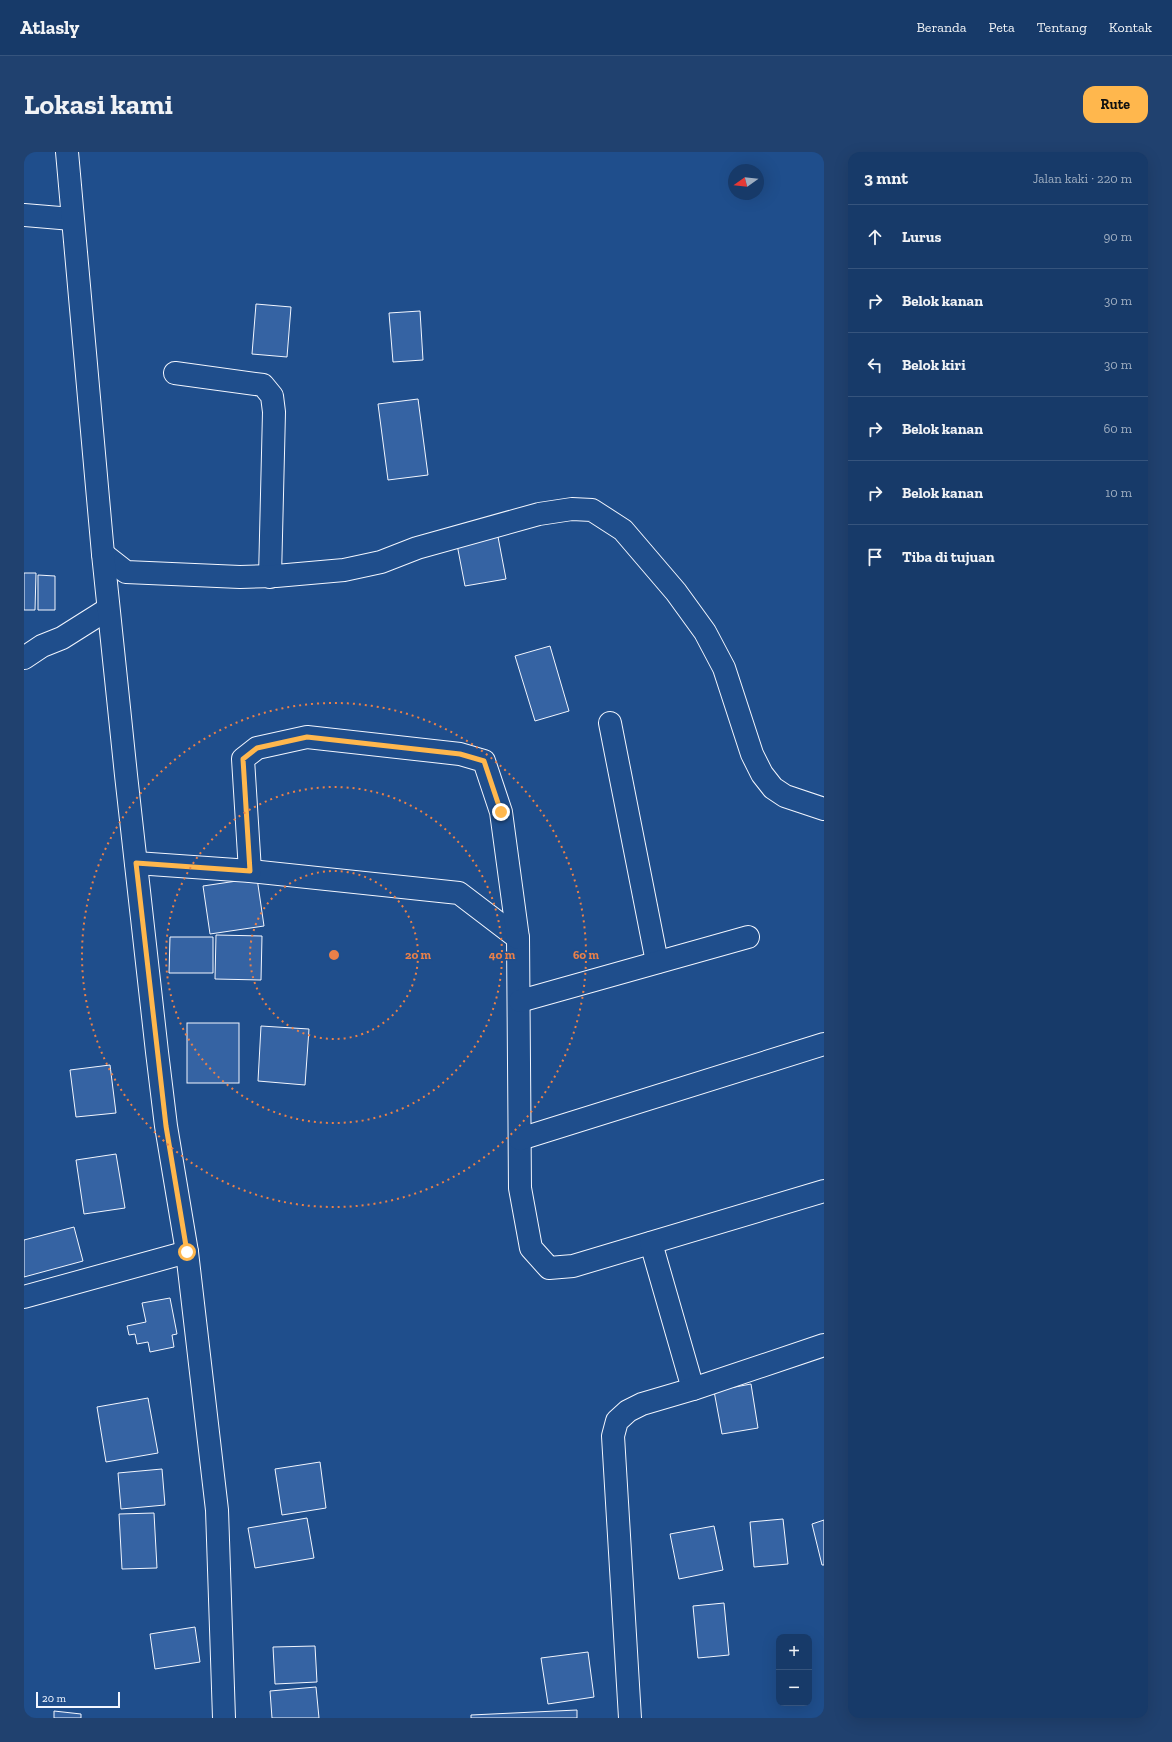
<!DOCTYPE html>
<html lang="id">
<meta charset="utf-8">
<style>
body{margin:0;font-family:"Zilla Slab",serif;background:#20416f;color:#f1f3f6}
.controls{position:absolute;right:12px;bottom:12px;display:grid;overflow:hidden;border-radius:8px;box-shadow:0 4px 16px #0002}
.controls button{width:36px;height:36px;display:grid;place-items:center;padding:0;border:0;border-bottom:1px solid #36547d;background:#173a69;color:#f1f3f6;font:20px sans-serif}
.compass{position:absolute;left:704px;top:12px;width:36px;height:36px;border-radius:50%;background:#173a69;box-shadow:0 4px 16px #0002;rotate:255deg}
.scale{position:absolute;left:12px;bottom:10px;width:84px;box-sizing:border-box;padding-left:4px;border:2px solid #f2f6ff;border-top:0;font-size:11px;line-height:14px;white-space:nowrap;color:#f2f6ff;-webkit-text-stroke:3px #1f4e8c;paint-order:stroke}
.stop{position:absolute;width:12px;height:12px;margin:-9px;border:3px solid #ffb74d;border-radius:50%;background:#fff}
.stop.end{background:#ffb74d;border-color:#fff;box-shadow:0 1px 4px #0008}
.list{margin:0;padding:0;list-style:none}
h2{display:flex;justify-content:space-between;align-items:center;height:52px;margin:0;padding:0 16px;font-size:17px}
h2 small{font-size:13px;font-weight:400;color:#9eadc0}
.list li{display:grid;grid-template-columns:26px 1fr auto;gap:12px;align-items:center;box-sizing:border-box;height:64px;padding:0 16px;border-top:1px solid #36547d}
.list b{display:block;font-size:15px;white-space:nowrap}
.list em{font-size:13px;font-style:normal;color:#9eadc0}
.icon{flex:none;width:22px;height:22px;fill:none;stroke:currentColor;stroke-width:2;stroke-linecap:round;stroke-linejoin:round}
.map{position:relative;flex:none;width:800px;height:1566px;overflow:hidden;border-radius:12px}
header{display:flex;align-items:center;gap:24px;box-sizing:border-box;height:56px;padding:0 20px;background:#173a69;border-bottom:1px solid #36547d}
header strong{font-size:19px}
nav{display:flex;gap:22px;margin-inline-start:auto;font-size:14px}
.intro{display:flex;align-items:center;justify-content:space-between;box-sizing:border-box;height:96px;padding:0 24px}
h1{margin:0;font-size:28px}
.button{padding:10px 18px;border-radius:12px;background:#ffb74d;color:#111;font-size:14px;font-weight:700}
main{display:flex;gap:24px;padding:0 24px}
aside{flex:1;background:#173a69;border-radius:12px;box-shadow:0 4px 16px #0002}
.map>svg:first-child{display:block}
.building{fill:#3563a3;stroke:#f2f6ff}
.lines{fill:none;stroke-linecap:round;stroke-linejoin:round}
.street-casing{stroke:#f2f6ff;stroke-width:24}
.secondary-casing{stroke:#f2f6ff;stroke-width:24}
.street{stroke:#1f4e8c;stroke-width:22}
.secondary{stroke:#1f4e8c;stroke-width:22}
.route{stroke:#ffb74d;stroke-width:5}
.ring{fill:none;stroke:#ea8049;stroke-width:2;stroke-dasharray:2 4}
.centre{fill:#ea8049;stroke:#1f4e8c;stroke-width:2}
.ring-label{font-size:12px;text-anchor:middle;font-weight:bold;fill:#ea8049;stroke:#1f4e8c;stroke-width:3;stroke-linejoin:round;paint-order:stroke}
</style>
<header>
<strong>Atlasly</strong>
<nav><a>Beranda</a><a>Peta</a><a>Tentang</a><a>Kontak</a></nav>
</header>
<div class="intro"><h1>Lokasi kami</h1><a class="button">Rute</a></div>
<main>
<div class="map">
<svg width="800" height="1566" viewBox="0 0 800 1566">
<rect width="100%" height="100%" fill="#1f4e8c"/>
<g class="building">
<path d="M232,152L267,155L263,205L228,202Z"/>
<path d="M396,159L399,208L369,210L365,161Z"/>
<path d="M394,247L404,323L364,328L354,252Z"/>
<path d="M471,369L482,427L441,434L430,377Z"/>
<path d="M0,421H12L11,458H0Z"/>
<path d="M14,423L31,424V458H14Z"/>
<path d="M526,494L545,559L511,569L491,504Z"/>
<path d="M233,726L240,774L186,782L179,734Z"/>
<path d="M192,783L238,784L237,828L191,827Z"/>
<path d="M146,785H189V821H145Z"/>
<rect x="163" y="871" width="52" height="60"/>
<path d="M237,874L285,877L281,933L234,929Z"/>
<path d="M86,913L92,961L52,965L46,918Z"/>
<path d="M92,1002L101,1056L60,1062L52,1008Z"/>
<path d="M50,1075L59,1109L0,1125V1088Z"/>
<path d="M146,1146L153,1182L148,1183L150,1195L126,1200L124,1190L113,1192L111,1182L105,1183L103,1174L122,1170L118,1151Z"/>
<path d="M727,1232L734,1276L698,1282L690,1239Z"/>
<path d="M124,1246L134,1301L82,1310L73,1255Z"/>
<path d="M296,1310L302,1356L258,1363L251,1317Z"/>
<path d="M138,1317L141,1353L97,1357L94,1321Z"/>
<path d="M130,1361L133,1416L98,1417L95,1362Z"/>
<path d="M283,1366L290,1406L231,1416L224,1376Z"/>
<path d="M759,1367L764,1412L730,1415L726,1370Z"/>
<path d="M800,1368V1413H798L788,1372Z"/>
<path d="M690,1374L699,1418L655,1427L646,1382Z"/>
<path d="M700,1451L705,1503L674,1506L669,1454Z"/>
<path d="M171,1475L176,1510L131,1517L126,1482Z"/>
<path d="M291,1494L293,1530L251,1532L249,1495Z"/>
<path d="M564,1500L570,1545L524,1552L517,1506Z"/>
<path d="M292,1535L295,1566H248L246,1539Z"/>
<path d="M553,1558V1566H447V1563Z"/>
<path d="M30,1559L57,1562V1566H30Z"/>
</g>
<g class="lines">
<g class="street-casing">
<g id="street">
<path d="M0,63L48,67"/>
<path d="M151,221L239,233L248,244L250,260L246,425"/>
<path d="M79,402L102,420L216,425L252,424L320,418L357,410L393,396L515,362L548,357L568,358L599,378L652,440L681,480L700,516L728,602L738,622L749,636L761,644L800,657"/>
<path d="M0,506L18,494L38,486L84,457"/>
<path d="M586,571L633,810"/>
<path d="M112,711L226,719L435,741L494,786L496,1036L507,1096L525,1116L549,1114L800,1039"/>
<path d="M226,719L219,607L233,596L283,585L436,602L460,609L477,660L494,786"/>
<path d="M496,849L724,785"/>
<path d="M496,987L800,892"/>
<path d="M627,1091L669,1237"/>
<path d="M0,1145L163,1100"/>
<path d="M606,1566L589,1284L593,1269L604,1259L618,1252L669,1237L800,1193"/>
</g>
</g>
<g class="secondary-casing">
<path id="secondary" d="M43,0L79,402L102,623L133,900L142,974L163,1100L193,1358L200,1566"/>
</g>
<use href="#street" class="street"/>
<use href="#secondary" class="secondary"/>
</g>
<g class="lines">
<path class="route" d="M163,1100L142,974L112,711L226,719L219,607L233,596L283,585L436,602L460,609L477,660"/>
</g>
<g class="ring">
<circle cx="310" cy="803" r="84"/>
<circle cx="310" cy="803" r="168"/>
<circle cx="310" cy="803" r="252"/>
</g>
<circle cx="310" cy="803" r="6" class="centre"/>
<g class="ring-label">
<text x="394" y="807">20 m</text>
<text x="478" y="807">40 m</text>
<text x="562" y="807">60 m</text>
</g>
</svg>
<div class="controls">
<button>+</button>
<button>−</button>
</div>
<svg class="compass" viewBox="-18 -18 36 36"><path d="M0-13l5 13h-10z" fill="#e53935"/><path d="M0 13l5-13h-10z" fill="#9eadc0"/></svg>
<div class="scale">20 m</div>
<div class="stop" style="left:163px;top:1100px"></div>
<div class="stop end" style="left:477px;top:660px"></div>
</div>
<aside>
<h2>3 mnt<small>Jalan kaki · 220 m</small></h2>
<ul class="list">
<li><svg class="icon" aria-label="ahead" viewBox="0 0 24 24"><path d="M12 20V5M6 11l6-6 6 6"/></svg><div><b>Lurus</b></div><em>90 m</em></li>
<li><svg class="icon" aria-label="right" viewBox="0 0 24 24"><path d="M7 20v-9h11M14 6l5 5-5 5"/></svg><div><b>Belok kanan</b></div><em>30 m</em></li>
<li><svg class="icon" aria-label="left" viewBox="0 0 24 24"><path d="M17 20v-9H6M10 6l-5 5 5 5"/></svg><div><b>Belok kiri</b></div><em>30 m</em></li>
<li><svg class="icon" aria-label="right" viewBox="0 0 24 24"><path d="M7 20v-9h11M14 6l5 5-5 5"/></svg><div><b>Belok kanan</b></div><em>60 m</em></li>
<li><svg class="icon" aria-label="right" viewBox="0 0 24 24"><path d="M7 20v-9h11M14 6l5 5-5 5"/></svg><div><b>Belok kanan</b></div><em>10 m</em></li>
<li><svg class="icon" aria-label="arrive" viewBox="0 0 24 24"><path d="M6 21V4h12l-3 4 3 4H6"/></svg><div><b>Tiba di tujuan</b></div></li>
</ul>
</aside>
</main>
